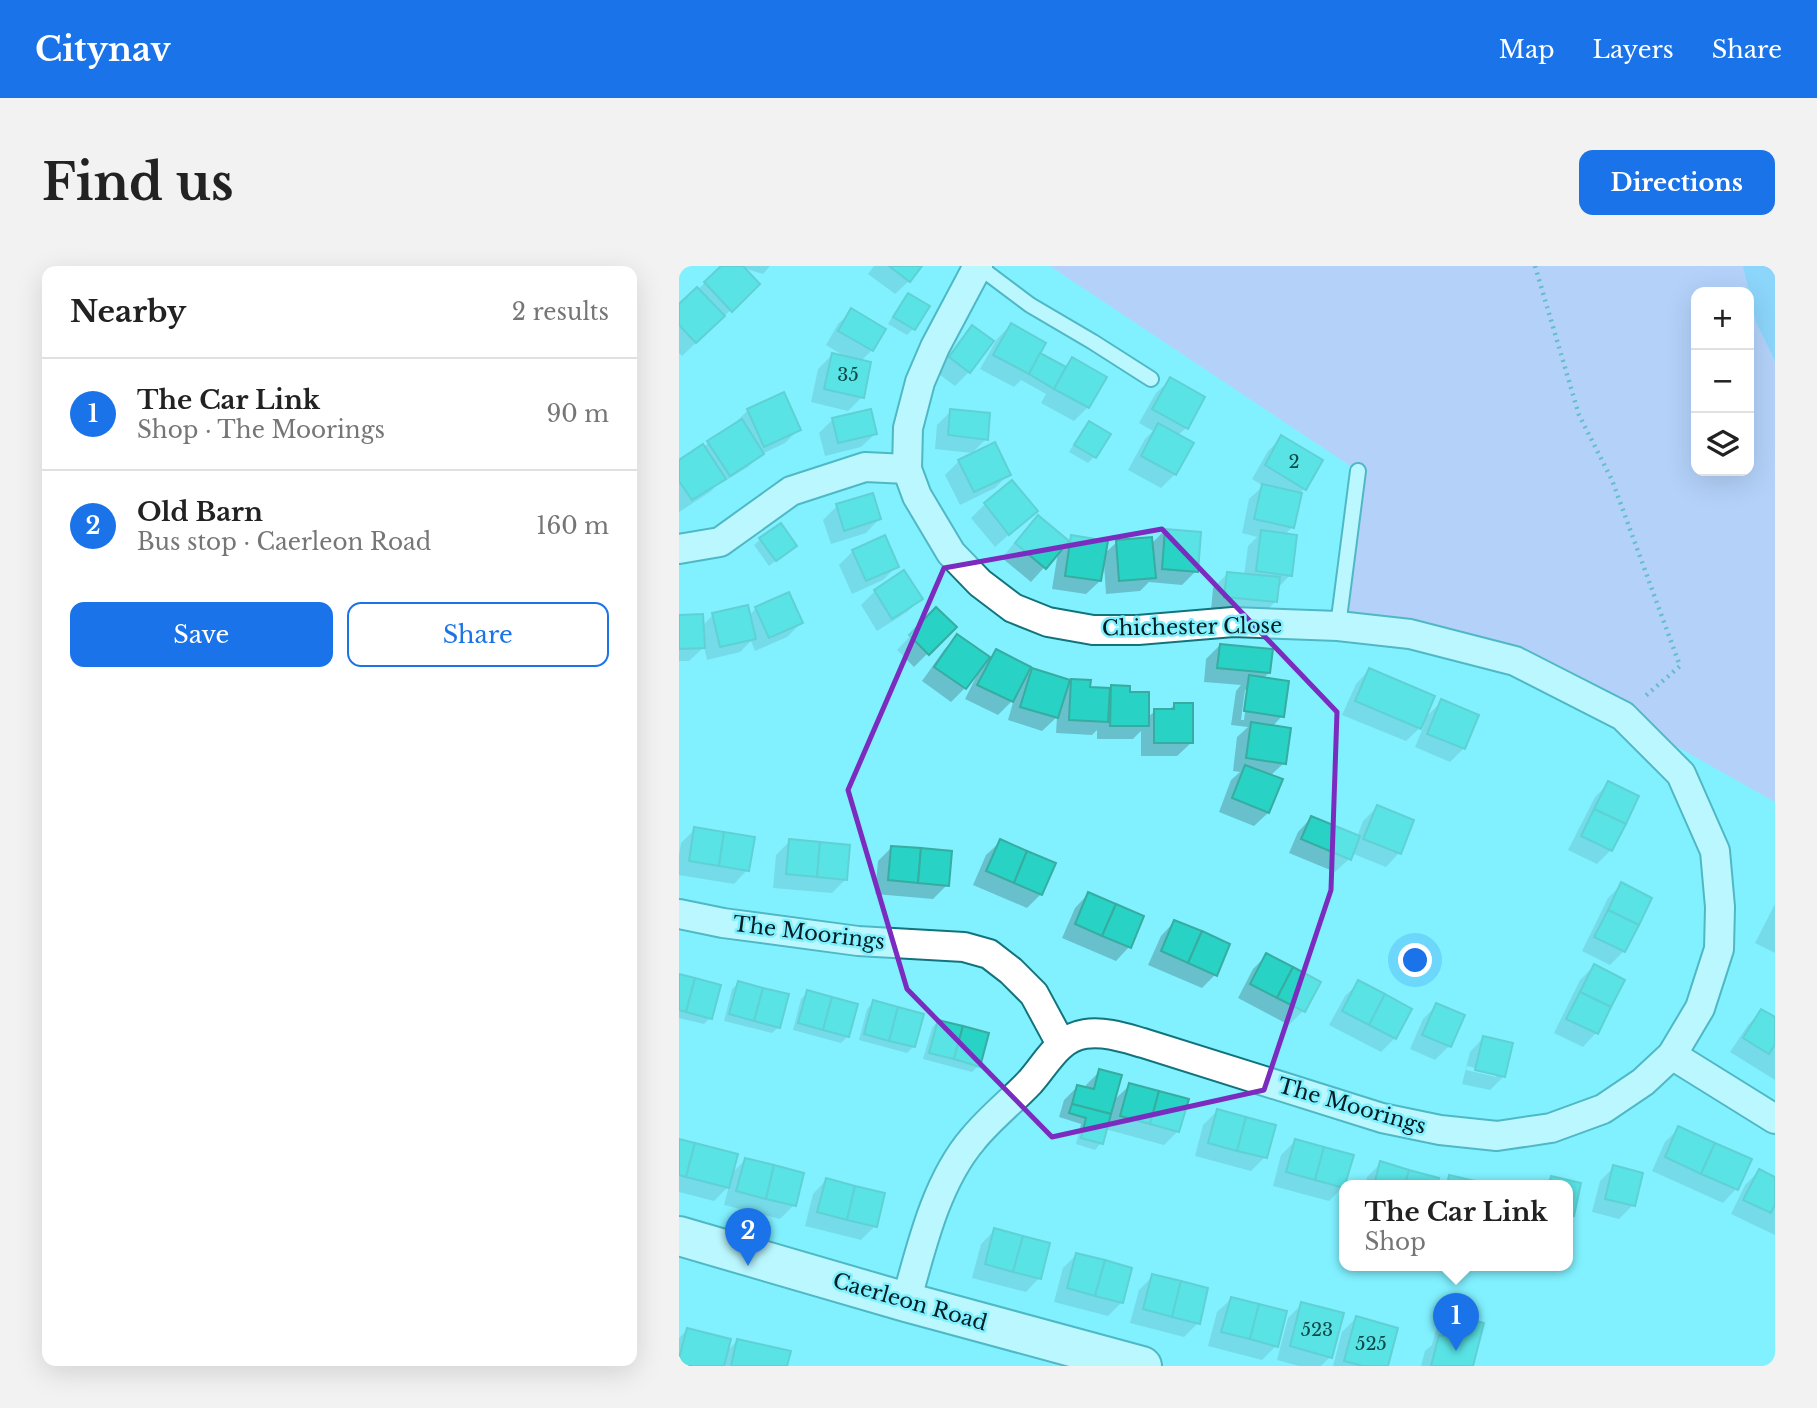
<!DOCTYPE html>
<meta charset="utf-8">
<style>
body{margin:0;font-family:"Libre Baskerville",serif;background:#f2f2f2;color:#222}
.controls{position:absolute;right:21px;top:21px;display:grid;overflow:hidden;border-radius:14px;box-shadow:0 7px 28px #0002}
.controls button{width:63px;height:63px;display:grid;place-items:center;padding:0;border:0;border-bottom:2px solid #e0e0e0;background:#fff;color:#222;font:35px sans-serif}
.you{position:absolute;left:737px;top:695px;width:24px;height:24px;margin:-18px;border:5px solid #fff;border-radius:50%;background:#1a73e8;box-shadow:0 0 0 10px #1a73e833}
.badge{display:grid;place-items:center;width:46px;height:46px;border-radius:50%;background:#1a73e8;color:#fff;font-size:23px;font-weight:700}
.pin{position:absolute;translate:-50% -58px;filter:drop-shadow(0 2px 4px #0008)}
.pin::after{content:'';position:absolute;top:37px;width:24px;height:21px;background:inherit;clip-path:polygon(0 0,100% 0,50% 100%)}
.popup{position:absolute;left:660px;top:914px;width:234px;height:91px;box-sizing:border-box;display:grid;place-content:center;border-radius:14px;background:#fff;filter:drop-shadow(0 2px 5px #0005);font-size:23px;white-space:nowrap;color:#767676}
.popup b{font-size:26px;color:#222}
.popup::after{content:'';position:absolute;left:50%;top:100%;margin-left:-14px;border:14px solid transparent;border-top-color:#fff}
.list{margin:0;padding:0;list-style:none}
h2{display:flex;justify-content:space-between;align-items:center;height:91px;margin:0;padding:0 28px;font-size:30px}
h2 small{font-size:23px;font-weight:400;color:#767676}
.list li{display:grid;grid-template-columns:46px 1fr auto;gap:21px;align-items:center;box-sizing:border-box;height:112px;padding:0 28px;border-top:2px solid #e0e0e0}
.list b{display:block;font-size:26px;white-space:nowrap}
.list p{margin:0;font-size:23px;white-space:nowrap;color:#767676}
.list em{font-size:23px;font-style:normal;color:#767676}
.actions{display:flex;gap:14px;padding:21px 28px}
.actions a{flex:1;padding:16px 0;border:2px solid #1a73e8;border-radius:14px;text-align:center;font-size:24px;color:#1a73e8}
.actions .main{background:#1a73e8;color:#fff}
.icon{flex:none;width:38px;height:38px;fill:none;stroke:currentColor;stroke-width:2;stroke-linecap:round;stroke-linejoin:round}
.map{position:relative;flex:none;width:1096px;height:1100px;overflow:hidden;border-radius:14px}
header{display:flex;align-items:center;gap:42px;box-sizing:border-box;height:98px;padding:0 35px;background:#1a73e8;color:#fff}
header strong{font-size:33px}
nav{display:flex;gap:38px;margin-inline-start:auto;font-size:24px}
.intro{display:flex;align-items:center;justify-content:space-between;box-sizing:border-box;height:168px;padding:0 42px}
h1{margin:0;font-size:49px}
.button{padding:18px 32px;border-radius:14px;background:#1a73e8;color:#fff;font-size:24px;font-weight:700}
main{display:flex;gap:42px;padding:0 42px}
aside{flex:1;background:#fff;border-radius:14px;box-shadow:0 7px 28px #0002}
.map>svg:first-child{display:block}
.green{fill:#f0abf1;fill-rule:evenodd}
.water{fill:#99b4f5}
.shadow{fill:#0003;fill-rule:evenodd}
.building{fill:#28d2c5;stroke:#37aca1;stroke-width:2}
.lines{fill:none;stroke-linecap:round;stroke-linejoin:round}
.lane-casing{stroke:#12737d;stroke-width:18}
.street-casing{stroke:#12737d;stroke-width:32}
.secondary-casing{stroke:#12737d;stroke-width:42}
.path{stroke:#3f8088;stroke-width:4.5;stroke-dasharray:2 5;stroke-linecap:butt}
.lane{stroke:#fff;stroke-width:14}
.street{stroke:#fff;stroke-width:28}
.secondary{stroke:#fff;stroke-width:38}
.marked{fill:none;stroke:#7b2cbf;stroke-width:5;stroke-linejoin:round}
.labels{text-anchor:middle;dominant-baseline:central;stroke-width:5;stroke-linejoin:round;paint-order:stroke}
.number-label{font-size:18px;fill:#0d4a49}
.street-label{font-size:21px;fill:#041d20;stroke:#82f1ff}
</style>
<header>
<strong>Citynav</strong>
<nav><a>Map</a><a>Layers</a><a>Share</a></nav>
</header>
<div class="intro"><h1>Find us</h1><a class="button">Directions</a></div>
<main>
<aside>
<h2>Nearby<small>2 results</small></h2>
<ul class="list">
<li><span class="badge">1</span><div><b>The Car Link</b><p>Shop · The Moorings</p></div><em>90 m</em></li>
<li><span class="badge">2</span><div><b>Old Barn</b><p>Bus stop · Caerleon Road</p></div><em>160 m</em></li>
</ul>
<div class="actions"><a class="main">Save</a><a>Share</a></div>
</aside>
<div class="map">
<svg width="1096" height="1100" viewBox="0 0 1096 1100">
<rect width="100%" height="100%" fill="#82f1ff"/>
<path class="green" d="M371,0H1064L1077,56L1096,95V536L944,450L836,395L659,360L679,205ZM1017,26H1070V205H1017Z"/>
<path class="water" d="M1064,0H1096V95L1077,56Z"/>
<g class="shadow">
<path d="M45,0H91L84,8L64,2L79,18L3,90L0,87V40Z"/>
<path d="M195,0H240L230,15L216,28L189,8Z"/>
<path d="M229,29L234,63L228,69L209,58L223,35Z"/>
<path d="M173,45L205,63L193,84L182,95L183,131L169,145L132,136L139,103L153,89L167,91L147,79L159,58Z"/>
<path d="M332,59L359,88L384,102L393,93L409,141L395,155L362,137L367,128L342,114L335,121L301,103L318,73Z"/>
<path d="M294,61L290,106L276,120L257,106L280,75Z"/>
<path d="M491,114L507,162L498,170L496,208L482,222L449,204L466,173L474,165L460,157L477,127Z"/>
<path d="M69,144L120,163L106,177L83,188L69,201L36,221L31,226L0,246V196L24,181L55,158Z"/>
<path d="M272,145L307,173L293,187L256,183L258,159Z"/>
<path d="M154,153L196,168L182,181L146,190L140,167Z"/>
<path d="M410,157L415,191L409,197L390,186L404,163Z"/>
<path d="M603,171L642,194L625,223L621,227L613,261L606,269L611,309L598,323L596,336L583,349L532,345L534,322L548,308L565,310L569,280L578,271L563,267L570,233L584,220L573,213L589,185Z"/>
<path d="M280,195L330,208L316,222L281,239L266,209Z"/>
<path d="M332,217L356,245L316,281L292,252L306,238Z"/>
<path d="M158,240L200,253L187,267L152,278L144,254Z"/>
<path d="M359,251L389,276L393,271L425,288L438,276L472,278L486,264L517,305L503,319L470,316L461,325L427,328L425,298L421,315L407,328L373,323L379,286L352,316L323,292L345,265Z"/>
<path d="M82,273L115,280L90,300L75,279Z"/>
<path d="M174,285L218,300L204,314L173,328L160,299Z"/>
<path d="M196,325L242,333L228,346L198,365L182,339Z"/>
<path d="M77,342L122,357L108,371L76,385L72,375L61,386L28,394L25,381L10,395H0V350L23,360L34,349L70,350Z"/>
<path d="M257,343L275,361L235,401L218,384Z"/>
<path d="M278,370L310,393L317,386L344,413L353,404L387,421L393,415L409,423L429,424L432,421L450,428L468,452L476,445H489L495,439L512,477L498,490H462V465L454,473H418V464L413,469L377,467L378,451L363,465L329,454L335,433L319,449L286,433L298,409L297,407L286,422L272,436L243,415L265,384Z"/>
<path d="M541,379L590,407L583,413L603,450L593,461L605,497L591,510L589,547L575,560L540,546L552,514L561,506L554,505L558,471L569,461L552,459L557,425L562,419L525,416L527,393ZM566,424H569L565,454H562Z"/>
<path d="M690,404L744,454L763,435L785,482L771,496L736,481L746,457L727,475L663,449L677,418Z"/>
<path d="M930,517L932,584L918,598L889,584L916,531Z"/>
<path d="M698,541L720,587L707,601L672,587L670,593L656,606L610,587L619,566L632,552L678,571L684,555Z"/>
<path d="M16,563L68,604L55,618L0,609V590L2,577Z"/>
<path d="M111,575L167,613L153,627L94,622L97,589Z"/>
<path d="M321,576L362,628L348,642L294,619L307,589Z"/>
<path d="M213,581L268,619L254,633L196,628L199,595Z"/>
<path d="M943,618L945,685L931,699L903,685L929,632Z"/>
<path d="M409,628L450,681L437,695L383,672L396,642Z"/>
<path d="M1096,638V687L1076,677Z"/>
<path d="M495,656L536,709L523,722L469,699L482,670Z"/>
<path d="M588,689L639,716L624,745L610,759L559,732L574,703Z"/>
<path d="M915,700L943,714L917,767L904,781L875,767L901,714Z"/>
<path d="M0,710L31,752L25,758L0,752Z"/>
<path d="M60,717L100,761L93,767L45,755L53,723Z"/>
<path d="M680,717L731,744L716,772L702,786L650,759L666,730Z"/>
<path d="M129,726L169,770L162,777L114,764L122,733Z"/>
<path d="M195,736L235,780L228,787L180,774L188,743Z"/>
<path d="M758,739L770,780L756,794L731,783L744,753Z"/>
<path d="M1083,745L1096,754V814L1051,786L1069,759Z"/>
<path d="M259,755L299,800L293,806L244,793L253,762Z"/>
<path d="M804,772L825,810L811,824L783,818L791,786ZM788,800L817,807V811L787,804Z"/>
<path d="M421,805L433,836L451,819L499,865L485,879L426,863L422,877L416,884L397,878L402,858L380,851L385,834L398,821L406,823L407,819Z"/>
<path d="M538,845L586,891L572,905L516,890L524,859Z"/>
<path d="M1000,862L1057,923L1044,937L973,905L986,876Z"/>
<path d="M0,875L52,908L67,893L115,939L101,953L45,939L50,920L35,935L0,926Z"/>
<path d="M616,875L664,921L650,935L594,920L602,889Z"/>
<path d="M702,897L757,919H686L688,911Z"/>
<path d="M935,901L954,939L940,953L913,946L921,915Z"/>
<path d="M1080,905L1096,913V969L1052,948L1066,919Z"/>
<path d="M147,914L196,960L182,974L126,960L134,928Z"/>
<path d="M316,964L360,1012L347,1026L293,1012L302,978Z"/>
<path d="M398,988L443,1036L429,1050L375,1036L384,1002Z"/>
<path d="M474,1010L519,1057L505,1071L451,1057L460,1024Z"/>
<path d="M552,1033L597,1080L583,1094L529,1080L538,1046Z"/>
<path d="M623,1038L651,1091L642,1100H620L598,1094L609,1052Z"/>
<path d="M771,1050L792,1100H742L746,1085L753,1079L757,1064Z"/>
<path d="M677,1052L707,1100H654L663,1066Z"/>
<path d="M8,1064L47,1086L58,1075L107,1100H0V1072Z"/>
</g>
<g class="building">
<path d="M42,0H64L81,18L53,46L25,16Z"/>
<path d="M210,0H243L231,16Z"/>
<path d="M18,21L46,50L17,77L0,59V38Z"/>
<path d="M229,27L251,40L236,64L214,51Z"/>
<path d="M172,42L207,63L194,85L159,65Z"/>
<path d="M332,57L367,77L350,108L314,89Z"/>
<path d="M293,59L315,75L291,107L270,91Z"/>
<path d="M153,87L192,96L185,132L145,123Z"/>
<path d="M361,87L387,101L375,123L350,108Z"/>
<path d="M393,91L428,111L410,142L375,123Z"/>
<path d="M491,111L526,131L509,163L473,143Z"/>
<path d="M105,126L122,164L85,181L68,143Z"/>
<path d="M192,143L198,168L159,177L153,152Z"/>
<path d="M271,143L311,147L309,174L269,169Z"/>
<path d="M63,153L85,188L51,210L28,175Z"/>
<path d="M410,155L432,168L417,192L395,179Z"/>
<path d="M479,157L515,177L497,209L462,190Z"/>
<path d="M602,169L644,194L627,224L586,199Z"/>
<path d="M316,176L332,209L295,226L279,194Z"/>
<path d="M24,178L47,213L13,234L0,215V194Z"/>
<path d="M333,214L359,245L330,269L305,237Z"/>
<path d="M583,218L623,227L615,262L575,253Z"/>
<path d="M194,227L202,253L165,265L157,238Z"/>
<path d="M359,249L390,275L367,303L336,277Z"/>
<path d="M102,257L118,280L97,295L80,272Z"/>
<path d="M486,263L522,266L519,306L483,303Z"/>
<path d="M582,264L618,269L613,310L577,305Z"/>
<path d="M206,269L220,301L187,315L173,284Z"/>
<path d="M392,269L429,275L422,315L386,310Z"/>
<path d="M473,271L477,312L440,315L437,274Z"/>
<path d="M225,304L244,333L213,353L195,324Z"/>
<path d="M548,306L601,311L598,336L545,331Z"/>
<path d="M110,326L124,357L90,372L76,341Z"/>
<path d="M69,339L77,373L41,381L33,347Z"/>
<path d="M257,341L278,361L250,389L230,369Z"/>
<path d="M24,348L26,382L0,383V349Z"/>
<path d="M278,368L311,391L287,423L255,401Z"/>
<path d="M541,378L594,383L591,407L538,402Z"/>
<path d="M317,383L352,401L334,436L298,419Z"/>
<path d="M353,402L391,414L379,452L341,441Z"/>
<path d="M690,402L756,430L742,463L676,435Z"/>
<path d="M570,409L610,415L605,451L565,445Z"/>
<path d="M392,413L412,414L411,421L431,422L429,456L390,454Z"/>
<path d="M432,419L451,420V426H470V460H431Z"/>
<path d="M762,433L800,449L786,483L748,468Z"/>
<path d="M495,437H514V477H475V443H495Z"/>
<path d="M572,456L612,462L607,498L567,492Z"/>
<path d="M566,499L604,513L590,547L553,532Z"/>
<path d="M929,515L960,530L947,558L915,543Z"/>
<path d="M698,539L735,554L722,588L684,573Z"/>
<path d="M915,543L947,558L933,585L902,570Z"/>
<path d="M632,550L681,570L672,594L622,573Z"/>
<path d="M15,561L45,566L40,600L10,595Z"/>
<path d="M45,566L76,571L70,605L40,600Z"/>
<path d="M110,573L141,576L138,611L107,608Z"/>
<path d="M321,573L348,585L335,617L307,605Z"/>
<path d="M141,576L171,579L168,614L138,611Z"/>
<path d="M212,580L242,582L239,617L209,614Z"/>
<path d="M242,582L273,585L270,620L239,617Z"/>
<path d="M348,585L377,597L363,629L335,617Z"/>
<path d="M942,616L973,632L960,659L929,644Z"/>
<path d="M409,626L437,638L423,670L396,658Z"/>
<path d="M437,638L465,650L452,682L423,670Z"/>
<path d="M929,644L960,659L946,686L915,671Z"/>
<path d="M495,654L523,665L509,697L482,685Z"/>
<path d="M523,665L551,678L538,710L509,697Z"/>
<path d="M587,687L614,701L598,732L571,718Z"/>
<path d="M915,698L946,714L932,741L901,726Z"/>
<path d="M614,701L642,716L626,746L598,732Z"/>
<path d="M0,708L16,712L7,746L0,744Z"/>
<path d="M16,712L42,719L33,753L7,746Z"/>
<path d="M679,714L706,728L690,759L663,745Z"/>
<path d="M59,715L84,722L75,755L50,748Z"/>
<path d="M84,722L110,728L101,762L75,755Z"/>
<path d="M128,724L153,731L144,764L119,757Z"/>
<path d="M901,726L932,741L919,768L887,753Z"/>
<path d="M706,728L733,743L717,773L690,759Z"/>
<path d="M153,731L179,738L170,771L144,764Z"/>
<path d="M194,734L219,741L210,775L185,768Z"/>
<path d="M757,737L786,749L772,781L743,769Z"/>
<path d="M219,741L245,748L236,781L210,775Z"/>
<path d="M1082,743L1096,751V778L1090,788L1064,772Z"/>
<path d="M259,754L284,760L275,793L250,787Z"/>
<path d="M284,760L310,767L301,801L275,793Z"/>
<path d="M804,770L834,777L826,811L796,804Z"/>
<path d="M420,803L443,809L432,848L393,838L398,819L415,823Z"/>
<path d="M450,817L480,825L471,858L441,850Z"/>
<path d="M480,825L510,833L500,866L471,858Z"/>
<path d="M393,838L432,848L424,878L402,872L407,852L390,847Z"/>
<path d="M538,843L567,851L558,885L529,877Z"/>
<path d="M567,851L597,859L588,892L558,885Z"/>
<path d="M999,860L1036,877L1022,908L986,891Z"/>
<path d="M0,873L16,877L7,911L0,909Z"/>
<path d="M616,873L645,881L636,914L607,906Z"/>
<path d="M16,877L59,888L50,922L7,911Z"/>
<path d="M1036,877L1073,893L1059,924L1022,908Z"/>
<path d="M645,881L675,889L665,922L636,914Z"/>
<path d="M66,892L95,899L87,933L57,925Z"/>
<path d="M701,895L730,904L726,919H695Z"/>
<path d="M95,899L125,907L117,940L87,933Z"/>
<path d="M934,899L964,907L956,940L926,933Z"/>
<path d="M1080,903L1096,911V938L1092,947L1064,934Z"/>
<path d="M730,904L760,912L758,919H726Z"/>
<path d="M770,909L809,918V919H768Z"/>
<path d="M872,910L902,917L895,950L889,949V919H870Z"/>
<path d="M147,912L176,920L168,954L138,946Z"/>
<path d="M176,920L206,927L198,961L168,954Z"/>
<path d="M315,962L344,970L334,1006L306,998Z"/>
<path d="M344,970L371,977L362,1013L334,1006Z"/>
<path d="M397,987L426,994L416,1030L388,1022Z"/>
<path d="M426,994L453,1002L444,1037L416,1030Z"/>
<path d="M473,1008L502,1015L493,1051L464,1043Z"/>
<path d="M502,1015L529,1022L521,1058L493,1051Z"/>
<path d="M552,1031L580,1038L571,1073L542,1066Z"/>
<path d="M622,1036L665,1047L653,1092L611,1080Z"/>
<path d="M580,1038L608,1045L599,1081L571,1073Z"/>
<path d="M770,1048L805,1057L794,1100H752L760,1069L764,1070Z"/>
<path d="M677,1050L719,1062L709,1100H684L665,1095Z"/>
<path d="M8,1062L52,1073L45,1100H0V1092Z"/>
<path d="M58,1073L112,1085L108,1100H52Z"/>
</g>
<g class="lines">
<g class="lane-casing">
<g id="lane">
<path d="M299,0L351,39L414,76L472,113"/>
<path d="M659,360L679,205"/>
</g>
</g>
<g class="street-casing">
<g id="street">
<path d="M0,283L41,276L112,225L186,201L228,203"/>
<path d="M0,648L44,657L179,675L285,681L310,688L332,705L355,728L382,778"/>
<path d="M993,789L1096,853"/>
<path d="M227,1036C242,982 257,916 294,873C311,852 333,835 351,816C368,797 379,772 406,768C426,765 446,772 464,777L703,852L761,864L818,870L872,862L924,843L964,816L993,789L1021,742L1040,683L1041,641L1036,585L1002,508L944,450L836,395L731,368L659,360L554,356L459,364H414L369,356L334,342L301,317L272,287L238,230L228,203L229,162L241,116L256,81L299,0"/>
</g>
</g>
<g class="secondary-casing">
<path id="secondary" d="M0,970L227,1036L463,1100"/>
</g>
<path class="path" d="M856,0L900,149L933,214L1001,400L964,432"/>
<use href="#lane" class="lane"/>
<use href="#street" class="street"/>
<use href="#secondary" class="secondary"/>
</g>
<path d="M0 0H1096V1100H0ZM483,263L658,446L652,624L585,824L373,871L228,723L169,524L265,302Z" fill="#82f1ff" fill-opacity=".55" fill-rule="evenodd"/>
<path class="marked" d="M483,263L658,446L652,624L585,824L373,871L228,723L169,524L265,302Z"/>
<g class="labels">
<g class="number-label">
<text x="169" y="109">35</text>
<text x="615" y="196">2</text>
<text x="638" y="1064">523</text>
<text x="692" y="1078">525</text>
</g>
<g class="street-label">
<text transform="translate(513 361) rotate(-1)">Chichester Close</text>
<text transform="translate(130 667) rotate(7)">The Moorings</text>
<text transform="translate(673 840) rotate(16)">The Moorings</text>
<text transform="translate(231 1036) rotate(16)">Caerleon Road</text>
</g>
</g>
</svg>
<div class="controls">
<button>+</button>
<button>−</button>
<button><svg class="icon" aria-label="layers" viewBox="0 0 24 24"><path d="M12 4l9 5-9 5-9-5zM3 14l9 5 9-5"/></svg></button>
</div>
<div class="you"></div>
<div class="pin badge" style="left:777px;top:1085px">1</div>
<div class="popup"><b>The Car Link</b>Shop</div>
<div class="pin badge" style="left:69px;top:1000px">2</div>
</div>
</main>
